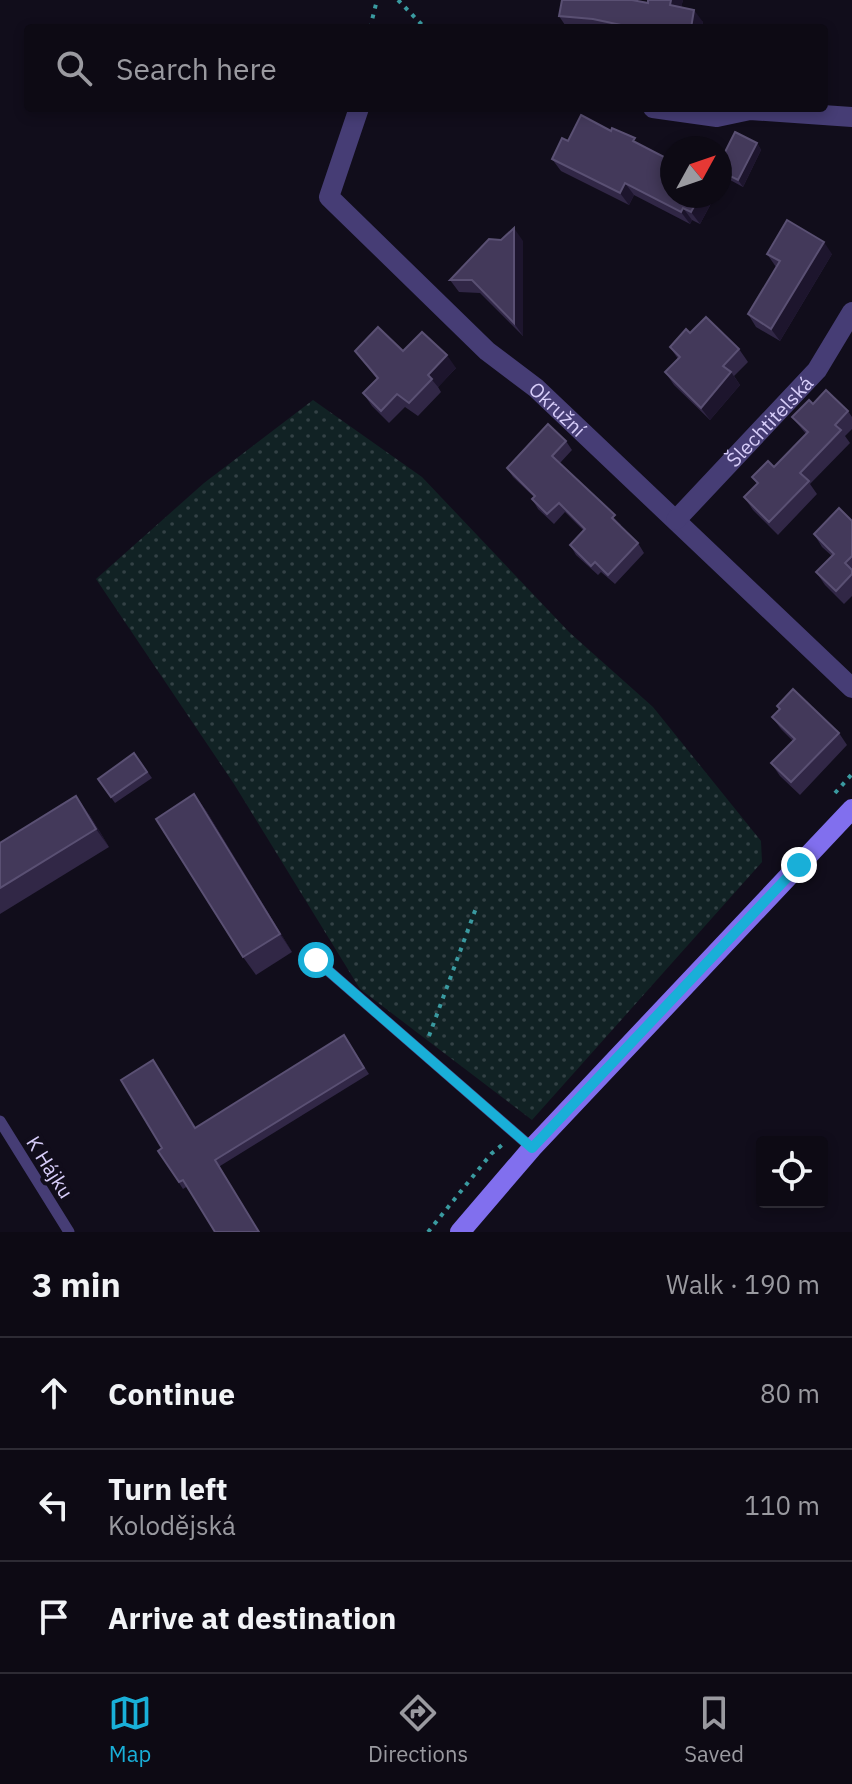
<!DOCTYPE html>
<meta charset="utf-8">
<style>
body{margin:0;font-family:"IBM Plex Sans",sans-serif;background:#16131d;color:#f1f3f6}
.controls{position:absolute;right:24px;bottom:24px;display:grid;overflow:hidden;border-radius:8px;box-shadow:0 4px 12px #0003}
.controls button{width:72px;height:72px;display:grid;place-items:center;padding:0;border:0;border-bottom:2px solid #2d2b34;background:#0d0a14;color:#f1f3f6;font:40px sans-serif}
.compass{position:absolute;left:660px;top:136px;width:72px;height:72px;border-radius:50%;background:#0d0a14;box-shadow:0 4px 12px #0003;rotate:50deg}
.stop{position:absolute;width:24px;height:24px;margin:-18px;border:6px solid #19afd8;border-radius:50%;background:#fff}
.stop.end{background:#19afd8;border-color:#fff;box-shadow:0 2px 8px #0008}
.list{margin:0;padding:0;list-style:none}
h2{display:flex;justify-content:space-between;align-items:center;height:104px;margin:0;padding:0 32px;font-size:34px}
h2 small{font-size:26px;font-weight:400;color:#9a9aa0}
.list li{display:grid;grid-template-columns:52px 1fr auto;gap:24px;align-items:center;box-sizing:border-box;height:112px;padding:0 32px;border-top:2px solid #2d2b34}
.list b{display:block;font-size:30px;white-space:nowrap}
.list p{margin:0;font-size:26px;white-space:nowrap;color:#9a9aa0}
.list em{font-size:26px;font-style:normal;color:#9a9aa0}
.icon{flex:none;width:44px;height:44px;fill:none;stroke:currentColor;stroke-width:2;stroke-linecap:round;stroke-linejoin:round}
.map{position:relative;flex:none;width:852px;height:1232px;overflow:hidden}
.search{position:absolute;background:#0d0a14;box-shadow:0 4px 12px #0003;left:24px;right:24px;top:24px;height:88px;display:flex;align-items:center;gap:20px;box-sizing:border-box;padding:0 28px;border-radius:8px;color:#9a9aa0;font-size:30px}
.sheet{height:440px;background:#0d0a14}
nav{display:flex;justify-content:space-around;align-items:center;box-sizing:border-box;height:112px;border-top:2px solid #2d2b34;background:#0d0a14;font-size:22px;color:#9a9aa0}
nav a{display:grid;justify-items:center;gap:4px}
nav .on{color:#19afd8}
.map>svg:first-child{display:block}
.grass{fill:url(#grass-dots)}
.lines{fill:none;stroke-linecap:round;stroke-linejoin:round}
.path{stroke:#3a9aa0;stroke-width:4;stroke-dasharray:4 6;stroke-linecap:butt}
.lane{stroke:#463d75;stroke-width:11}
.street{stroke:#463d75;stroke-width:20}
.secondary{stroke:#816fee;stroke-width:20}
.wall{fill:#312746}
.shaded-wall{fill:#1d152d}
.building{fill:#43395a;stroke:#5a5073;stroke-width:2}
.route{stroke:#19afd8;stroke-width:10}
.labels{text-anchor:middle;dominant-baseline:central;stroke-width:8;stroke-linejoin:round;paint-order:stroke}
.street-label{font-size:20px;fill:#d7cdf9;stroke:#110d1b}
</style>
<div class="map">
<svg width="852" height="1232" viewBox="0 0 852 1232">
<defs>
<pattern id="grass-dots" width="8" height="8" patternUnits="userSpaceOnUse" patternTransform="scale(2)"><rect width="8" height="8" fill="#112224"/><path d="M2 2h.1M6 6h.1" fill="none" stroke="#334145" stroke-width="1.8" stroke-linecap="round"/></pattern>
</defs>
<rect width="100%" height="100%" fill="#110d1b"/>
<path class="grass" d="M313,400L422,477L569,632L653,707L761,841L762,862L532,1120L360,989L234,784L96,579L204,483Z"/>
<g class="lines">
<g class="path">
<path d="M398,0L425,28"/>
<path d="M370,28L377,0"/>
<path d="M835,793L852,774"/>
<path d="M429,1036L476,908"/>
<path d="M428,1232L491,1154L502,1145"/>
</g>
<g class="lane">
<path d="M316,960L532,1148"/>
<path d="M0,1121L69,1232"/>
</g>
<g class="street">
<path id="s1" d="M359,108L329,197L487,351L536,388L852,688"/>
<path d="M653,108L717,117L750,110L852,117"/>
<path id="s2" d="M676,520L817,370L852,312"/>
</g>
<path class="secondary" d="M460,1232L532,1148L852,809"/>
</g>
<g class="wall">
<path d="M683,0L681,7L703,22L702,28H567L559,16L648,3Z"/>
<path d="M568,141L638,144L715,196L700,224L692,220L690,224L634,195L629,205L561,171L552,159Z"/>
<path d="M757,143L761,150L743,187L721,175L720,162Z"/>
<path d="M523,241V336L480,293L459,292L450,280Z"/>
<path d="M767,254H832L780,341L756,327L748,314L776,267Z"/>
<path d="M690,333L739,349L748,362L734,376L740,385L710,420L674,385L665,372L678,359L670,347Z"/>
<path d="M355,351H403L456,368L438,387L441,392L418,416L405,407L389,423L372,406L363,393L377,379Z"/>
<path d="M813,404L848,411L852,417V429L845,436L850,443L810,484L817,494L778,535L753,510L744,497L757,484L752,477L774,467L806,434L792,417Z"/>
<path d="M566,441L572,450L560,463L621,525L620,526L638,543L644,553L615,584L601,572L598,575L576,555L570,545L584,531L565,512L554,524L538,509L532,499L534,497L513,477L507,468Z"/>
<path d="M852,521V596L844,604L825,585L816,572L832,556L822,547L814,534Z"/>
<path d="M777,706L839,733L847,745L800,795L780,776L771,763L793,741L781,729L772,717L780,709Z"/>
<path d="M134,753L152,778L115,803L98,779Z"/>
<path d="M194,794L207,812L292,952L256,975L243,957Z"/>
<path d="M89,814L109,847L0,914V843Z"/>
<path d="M344,1035L369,1074L183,1189L158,1151Z"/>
</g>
<g class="shaded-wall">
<path d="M671,0H683L679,17L670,5Z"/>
<path d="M694,10L703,22L702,28H691Z"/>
<path d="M757,143L761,150L743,187L738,180Z"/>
<path d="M625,183L634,195L629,205L620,193Z"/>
<path d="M700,196H715L700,224L691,212Z"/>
<path d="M683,208L692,220L690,224L681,212Z"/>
<path d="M514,228L523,241V336L514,323Z"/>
<path d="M824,242L832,254L780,341L771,329Z"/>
<path d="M447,355L456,368L438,387L428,375Z"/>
<path d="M731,372L740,385L710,420L701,408Z"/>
<path d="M194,794L207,812L292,952L280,934Z"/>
<path d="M76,796L89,814L109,847L96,829Z"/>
</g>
<g class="building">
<path d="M562,0H632L648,3V0H671L670,5L694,10L691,28H635L593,19L559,16Z"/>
<path d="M581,115L611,131L612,128L635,138L633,141L672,161V196H700L691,212L683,208L681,212L625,183L620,193L552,159L562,138L568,141Z"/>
<path d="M735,132L757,143L738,180L720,171V162Z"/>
<path d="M787,220L824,242L771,329L748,314L780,261L767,254Z"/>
<path d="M514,228V323L472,280H450L489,239L501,240Z"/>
<path d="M706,317L739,349L723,366L731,372L701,408L665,372L680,357L670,347L686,329L690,333Z"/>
<path d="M378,327L403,351L422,332L447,355L428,375L432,379L409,403L397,394L381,411L363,393L378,378L355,351Z"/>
<path d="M826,390L848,411L835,425L841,430L800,473L809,481L769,522L744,497L758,483L752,477L768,461L774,467L808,432L792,417L809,400L813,404Z"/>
<path d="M548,424L566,441L552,456L615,515L612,518L638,543L608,575L595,562L591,566L570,545L585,529L559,503L547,514L532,499L535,496L507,468Z"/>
<path d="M839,508L852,521V556L845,563L852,570V574L836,591L816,572L834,554L814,534Z"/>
<path d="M793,689L839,733L791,782L771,763L795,739L772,717L780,709L777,706Z"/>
<path d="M134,753L147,772L111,797L98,779Z"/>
<path d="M194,794L280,934L243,957L156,819Z"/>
<path d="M76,796L96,829L0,888V843Z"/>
<path d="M344,1035L364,1068L215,1160L259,1232H215L183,1180L179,1182L158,1151L162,1148L121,1080L153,1060L195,1128Z"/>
</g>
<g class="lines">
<path class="route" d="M316,960L532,1148L799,865"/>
</g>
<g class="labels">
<g class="street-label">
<text stroke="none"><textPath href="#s1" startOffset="406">Okružní</textPath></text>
<text stroke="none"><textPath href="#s2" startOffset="136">Šlechtitelská</textPath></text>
<text transform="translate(50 1167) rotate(58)">K Hájku</text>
</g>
</g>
</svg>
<div class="controls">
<button><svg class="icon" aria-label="locate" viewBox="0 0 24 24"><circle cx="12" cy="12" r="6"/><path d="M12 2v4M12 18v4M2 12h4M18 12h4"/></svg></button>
</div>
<svg class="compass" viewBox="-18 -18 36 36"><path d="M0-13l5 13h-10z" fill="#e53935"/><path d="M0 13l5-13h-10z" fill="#9a9aa0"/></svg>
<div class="stop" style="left:316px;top:960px"></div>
<div class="stop end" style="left:799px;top:865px"></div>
<div class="search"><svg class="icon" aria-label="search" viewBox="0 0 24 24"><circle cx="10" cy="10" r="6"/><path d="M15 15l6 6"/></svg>Search here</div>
</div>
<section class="sheet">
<h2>3 min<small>Walk · 190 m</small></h2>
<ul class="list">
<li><svg class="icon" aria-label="ahead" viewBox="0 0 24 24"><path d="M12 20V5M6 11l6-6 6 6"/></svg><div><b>Continue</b></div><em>80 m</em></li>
<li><svg class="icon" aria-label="left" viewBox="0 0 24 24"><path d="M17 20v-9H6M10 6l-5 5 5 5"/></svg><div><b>Turn left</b><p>Kolodějská</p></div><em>110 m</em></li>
<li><svg class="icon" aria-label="arrive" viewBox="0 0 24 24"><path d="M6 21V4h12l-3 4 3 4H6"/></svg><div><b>Arrive at destination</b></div></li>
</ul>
</section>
<nav>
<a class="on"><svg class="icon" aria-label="map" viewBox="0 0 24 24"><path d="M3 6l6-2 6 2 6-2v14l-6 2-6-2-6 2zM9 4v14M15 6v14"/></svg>Map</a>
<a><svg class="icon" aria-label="directions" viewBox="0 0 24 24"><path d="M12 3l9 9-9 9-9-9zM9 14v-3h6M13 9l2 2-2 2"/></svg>Directions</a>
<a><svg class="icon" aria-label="saved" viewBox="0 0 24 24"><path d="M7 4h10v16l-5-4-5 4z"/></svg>Saved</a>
</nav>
